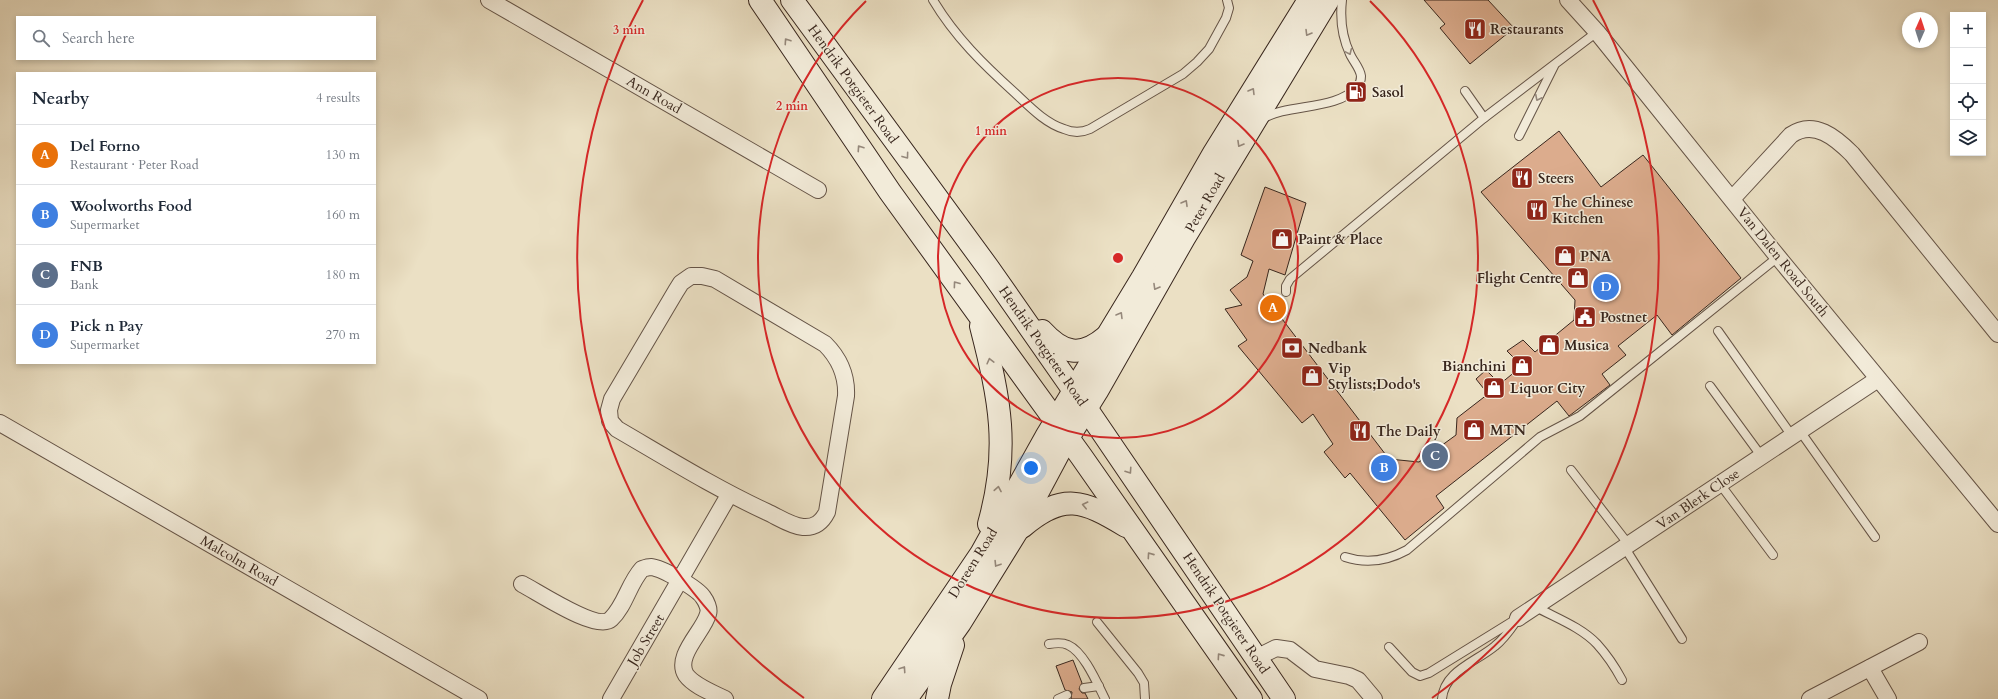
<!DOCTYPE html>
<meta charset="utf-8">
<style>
body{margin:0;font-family:Cardo,serif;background:#f6f6f7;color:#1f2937}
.controls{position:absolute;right:12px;top:12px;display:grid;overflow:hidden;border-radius:0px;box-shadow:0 2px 6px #0003}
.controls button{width:36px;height:36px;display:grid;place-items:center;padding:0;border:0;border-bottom:1px solid #e0e1e3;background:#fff;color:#1f2937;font:20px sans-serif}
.compass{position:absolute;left:1902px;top:12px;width:36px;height:36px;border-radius:50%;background:#fff;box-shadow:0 2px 6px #0003;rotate:3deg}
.you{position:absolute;left:1031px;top:468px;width:14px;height:14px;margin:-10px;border:3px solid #fff;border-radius:50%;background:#1a73e8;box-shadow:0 0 0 6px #1a73e833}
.badge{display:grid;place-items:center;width:26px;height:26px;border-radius:50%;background:#ea580c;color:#fff;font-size:13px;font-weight:700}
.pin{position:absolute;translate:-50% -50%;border:2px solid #fff;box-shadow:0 1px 4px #0006}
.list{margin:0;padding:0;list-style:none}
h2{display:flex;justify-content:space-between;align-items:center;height:52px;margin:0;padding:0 16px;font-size:17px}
h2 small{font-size:13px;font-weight:400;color:#747a83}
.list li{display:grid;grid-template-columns:26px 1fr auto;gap:12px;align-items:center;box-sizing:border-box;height:60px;padding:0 16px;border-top:1px solid #e0e1e3}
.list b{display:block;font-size:15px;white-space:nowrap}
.list p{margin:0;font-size:13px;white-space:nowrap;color:#747a83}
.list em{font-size:13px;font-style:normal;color:#747a83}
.icon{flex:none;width:22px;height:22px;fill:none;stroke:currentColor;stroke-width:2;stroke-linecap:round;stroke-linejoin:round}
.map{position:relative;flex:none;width:1998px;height:699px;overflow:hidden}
.search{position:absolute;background:#fff;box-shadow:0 2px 6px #0003;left:16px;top:16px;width:360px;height:44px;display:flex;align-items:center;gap:10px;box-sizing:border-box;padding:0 14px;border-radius:0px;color:#747a83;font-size:15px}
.panel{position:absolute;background:#fff;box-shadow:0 2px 6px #0003;left:16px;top:72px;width:360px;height:292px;border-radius:0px}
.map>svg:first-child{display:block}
.building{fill:#dcac8d;stroke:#38261d}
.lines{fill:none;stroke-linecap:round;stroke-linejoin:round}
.service-casing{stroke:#655447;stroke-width:10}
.minor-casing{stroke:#655447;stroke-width:18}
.secondary-casing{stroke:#38261d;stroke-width:24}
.service{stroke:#f2ebd9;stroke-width:8}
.minor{stroke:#f2ebd9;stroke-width:16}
.secondary{stroke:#f2ebd9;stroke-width:22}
.oneway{stroke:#95887b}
.ring{fill:none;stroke:#d62828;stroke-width:2}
.labels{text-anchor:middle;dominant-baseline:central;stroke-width:3;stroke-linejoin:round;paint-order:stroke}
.poi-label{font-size:14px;font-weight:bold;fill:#38261d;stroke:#f2ebd9;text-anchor:start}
.street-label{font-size:14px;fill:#38261d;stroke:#f2ebd9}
.centre{fill:#d62828;stroke:#f2ebd9;stroke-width:2}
.ring-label{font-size:12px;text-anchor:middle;font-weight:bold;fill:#d62828;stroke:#f2ebd9;stroke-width:3;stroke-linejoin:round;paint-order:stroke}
</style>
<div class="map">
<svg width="1998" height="699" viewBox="0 0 1998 699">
<rect width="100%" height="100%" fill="#ebe0c4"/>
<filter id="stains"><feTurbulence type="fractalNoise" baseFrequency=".005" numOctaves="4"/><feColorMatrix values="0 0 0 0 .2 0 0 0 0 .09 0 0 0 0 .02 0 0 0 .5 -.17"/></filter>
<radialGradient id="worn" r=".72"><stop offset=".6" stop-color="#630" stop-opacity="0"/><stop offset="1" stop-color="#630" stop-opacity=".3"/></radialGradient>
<g class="building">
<path d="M1424,0H1488L1514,28L1470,64L1440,28L1445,24Z"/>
<path d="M1559,131L1601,187L1643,155L1741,278L1672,335L1657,315L1618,346L1626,355L1602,374L1610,385L1569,416L1557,401L1436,496L1444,508L1405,540L1350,473L1345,478L1324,452L1333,444L1313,414L1302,423L1238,346L1247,340L1225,309L1242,305L1230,290L1247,277L1253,261L1241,255L1265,187L1306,203L1285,275L1269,269L1263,294L1389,459L1419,462L1456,435L1457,418L1488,394L1476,379L1486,370L1500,384L1522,366L1507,351L1523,340L1535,352L1574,320L1575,300L1481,192Z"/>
<path d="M1073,660L1082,683L1079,689L1082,693H1085L1088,699H1071L1072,692L1065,690L1056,666Z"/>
</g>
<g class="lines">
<g class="service-casing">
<g id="service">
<path d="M933,0C955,37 984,65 1015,93C1030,107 1045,123 1064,129C1073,133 1081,133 1090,129L1183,74L1197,62L1209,49L1226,18L1229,8L1227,0"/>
<path d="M1465,91L1484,118"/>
<path d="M1262,119C1289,103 1336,111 1357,87C1360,84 1361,80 1361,76C1360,68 1353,61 1350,54C1342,37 1340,18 1342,0"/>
<path d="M1519,136L1554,66"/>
<path d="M1286,292V286L1290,279L1484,118L1597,32"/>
<path d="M1718,331L1792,436"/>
<path d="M1710,386L1762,457"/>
<path d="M1800,431L1875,537"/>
<path d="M1571,470L1629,545"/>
<path d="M1720,484L1773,555"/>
<path d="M1625,548L1682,639"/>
<path d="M1345,557C1366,564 1387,561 1407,550L1540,437L1580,416L1778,257"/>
<path d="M1536,607C1556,618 1581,627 1597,644C1607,655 1615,667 1622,680"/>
<path d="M1097,622L1138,673L1144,683L1145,699"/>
<path d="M1049,644C1055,643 1062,642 1068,645C1084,652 1097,683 1105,699"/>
<path d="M1389,647L1412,672L1420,676L1429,673L1518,618"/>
<path d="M1084,688L1099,686"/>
<path d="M1058,699L1067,695"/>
<path d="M1442,699C1444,671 1476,662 1495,646C1504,639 1510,630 1517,620"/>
</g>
</g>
<g class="minor-casing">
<g id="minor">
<path d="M489,0L818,190"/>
<path d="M1568,0L1597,32L1778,257L1998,524"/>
<path d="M1732,199L1791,135C1814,119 1836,138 1852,154L1998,334"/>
<path d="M691,276H702L715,279L825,344C839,358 847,376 846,396L827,512C822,522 815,528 803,527C791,526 778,517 767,512C715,488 667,458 617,429L610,421L609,410L612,399L676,291L681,283Z"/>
<path d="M0,423L479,699"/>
<path d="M522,584C538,592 597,632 611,619C625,606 629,583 642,569C645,568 648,567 651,567C662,568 697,588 703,597C706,601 710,609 708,614C704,631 674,656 686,675C694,686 713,693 725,699"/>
<path d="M1518,618L1878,379"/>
<path d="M1256,658L1276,648L1290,650L1315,669L1349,676L1358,680L1374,699"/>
<path d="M1870,668L1888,699"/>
<path d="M611,699L729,495"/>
<path d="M1810,699L1919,642"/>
</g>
</g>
<g class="secondary-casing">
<g id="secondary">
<path d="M760,0L890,192L1081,456L1251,699"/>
<path d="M792,0L989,269L1086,408L1284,699"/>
<path d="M981,326C1000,400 1010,449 989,524"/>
<path d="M1042,331C1063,354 1081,358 1106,337"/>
<path d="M1022,527C1063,492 1083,500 1126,526"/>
<path d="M883,699L981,554L1046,437L1143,277L1214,153L1309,0"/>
<path d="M906,699L960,623L1017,531L1058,454L1097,391L1184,238L1328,0"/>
<path d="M937,699L940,684L953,645"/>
</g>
</g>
<use href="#service" class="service"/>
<use href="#minor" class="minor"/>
<use href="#secondary" class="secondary"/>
</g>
<defs><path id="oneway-chevron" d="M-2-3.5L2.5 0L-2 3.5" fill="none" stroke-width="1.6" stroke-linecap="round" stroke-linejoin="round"/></defs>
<g class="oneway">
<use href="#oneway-chevron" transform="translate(1308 33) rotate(121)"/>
<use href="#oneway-chevron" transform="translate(787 41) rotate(-124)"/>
<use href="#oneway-chevron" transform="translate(1349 52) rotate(66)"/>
<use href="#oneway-chevron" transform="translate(1252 91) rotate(-59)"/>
<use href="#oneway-chevron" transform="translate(1538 98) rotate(117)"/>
<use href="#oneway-chevron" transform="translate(1240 144) rotate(120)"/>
<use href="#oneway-chevron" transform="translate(860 148) rotate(-124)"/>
<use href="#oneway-chevron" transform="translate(906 156) rotate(54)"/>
<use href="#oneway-chevron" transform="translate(1185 203) rotate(-60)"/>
<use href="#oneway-chevron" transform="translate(956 284) rotate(-126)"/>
<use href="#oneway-chevron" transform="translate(1156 287) rotate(120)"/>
<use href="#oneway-chevron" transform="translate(1120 315) rotate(-59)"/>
<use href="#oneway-chevron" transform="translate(990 361) rotate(-104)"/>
<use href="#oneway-chevron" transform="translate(1129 471) rotate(56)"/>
<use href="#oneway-chevron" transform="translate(998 489) rotate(-80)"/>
<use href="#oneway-chevron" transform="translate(1085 505) rotate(-167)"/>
<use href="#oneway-chevron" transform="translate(1150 555) rotate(-125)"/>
<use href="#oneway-chevron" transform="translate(997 564) rotate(122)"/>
<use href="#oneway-chevron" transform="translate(1220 656) rotate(-125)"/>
<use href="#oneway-chevron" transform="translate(903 669) rotate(-56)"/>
</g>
<g class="ring">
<circle cx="1118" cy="258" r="180"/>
<path d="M1370 1A360 360 0 1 1 866 1"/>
<path d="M804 698A540 540 0 0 1 643 0M1593 0A540 540 0 0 1 1432 698"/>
</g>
<defs>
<g id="restaurant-square" transform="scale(1.15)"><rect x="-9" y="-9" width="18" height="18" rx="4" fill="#8f2418" stroke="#f2ebd9"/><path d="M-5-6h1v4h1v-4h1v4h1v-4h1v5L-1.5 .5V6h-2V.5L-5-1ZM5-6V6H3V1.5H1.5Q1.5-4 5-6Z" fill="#fff"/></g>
<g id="fuel-square" transform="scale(1.15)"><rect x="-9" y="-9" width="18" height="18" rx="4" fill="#8f2418" stroke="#f2ebd9"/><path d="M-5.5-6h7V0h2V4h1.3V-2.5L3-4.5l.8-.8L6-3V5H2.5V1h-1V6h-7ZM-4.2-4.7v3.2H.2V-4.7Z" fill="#fff"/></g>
<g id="shop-square" transform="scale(1.15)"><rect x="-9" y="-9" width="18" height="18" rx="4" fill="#8f2418" stroke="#f2ebd9"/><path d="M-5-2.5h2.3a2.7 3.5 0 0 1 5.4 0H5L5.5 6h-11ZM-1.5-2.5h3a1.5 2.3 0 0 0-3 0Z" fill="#fff"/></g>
<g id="civic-square" transform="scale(1.15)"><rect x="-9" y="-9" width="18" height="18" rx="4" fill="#8f2418" stroke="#f2ebd9"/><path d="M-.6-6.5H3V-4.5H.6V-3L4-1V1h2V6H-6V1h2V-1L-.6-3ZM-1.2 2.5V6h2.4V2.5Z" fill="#fff"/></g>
<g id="bank-square" transform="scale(1.15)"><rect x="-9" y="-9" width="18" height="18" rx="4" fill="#8f2418" stroke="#f2ebd9"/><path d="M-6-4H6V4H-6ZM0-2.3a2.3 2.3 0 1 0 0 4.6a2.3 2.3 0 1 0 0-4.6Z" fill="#fff"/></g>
</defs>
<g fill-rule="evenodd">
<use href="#restaurant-square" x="1475" y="29"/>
<use href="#fuel-square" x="1356" y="92"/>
<use href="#restaurant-square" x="1522" y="178"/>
<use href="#restaurant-square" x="1537" y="210"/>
<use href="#shop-square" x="1282" y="239"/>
<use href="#shop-square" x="1565" y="256"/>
<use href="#shop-square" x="1578" y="278"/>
<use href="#civic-square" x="1585" y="317"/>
<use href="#shop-square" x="1549" y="345"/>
<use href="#bank-square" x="1292" y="348"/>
<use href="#shop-square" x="1522" y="366"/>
<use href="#shop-square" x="1312" y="376"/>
<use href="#shop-square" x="1494" y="388"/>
<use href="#shop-square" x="1474" y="430"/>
<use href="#restaurant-square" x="1360" y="431"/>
</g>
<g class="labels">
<g class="poi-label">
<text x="1490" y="29">Restaurants</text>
<text x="1372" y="92">Sasol</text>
<text x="1538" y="178">Steers</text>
<text x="1552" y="202">The Chinese<tspan x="1552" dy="16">Kitchen</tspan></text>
<text x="1298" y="239">Paint &amp; Place</text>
<text x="1580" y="256">PNA</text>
<text x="1562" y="278" text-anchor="end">Flight Centre</text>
<text x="1600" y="317">Postnet</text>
<text x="1564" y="345">Musica</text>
<text x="1308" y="348">Nedbank</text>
<text x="1506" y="366" text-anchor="end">Bianchini</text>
<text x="1328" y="368">Vip<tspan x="1328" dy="16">Stylists;Dodo's</tspan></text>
<text x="1510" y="388">Liquor City</text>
<text x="1490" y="430">MTN</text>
<text x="1376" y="431">The Daily</text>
</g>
<g class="street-label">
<text transform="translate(853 84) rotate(54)">Hendrik Potgieter Road</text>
<text transform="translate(654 95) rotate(30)">Ann Road</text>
<text transform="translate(1205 203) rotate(-60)">Peter Road</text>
<text transform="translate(1783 262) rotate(51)">Van Dalen Road South</text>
<text transform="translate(1043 346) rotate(55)">Hendrik Potgieter Road</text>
<text transform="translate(1698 499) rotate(-34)">Van Blerk Close</text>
<text transform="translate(239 561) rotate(30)">Malcolm Road</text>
<text transform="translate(973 563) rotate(-58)">Doreen Road</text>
<text transform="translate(1226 613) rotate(56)">Hendrik Potgieter Road</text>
<text transform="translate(646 640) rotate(-59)">Job Street</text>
</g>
</g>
<circle cx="1118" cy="258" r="6" class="centre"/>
<g class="ring-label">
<text x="629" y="34">3 min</text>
<text x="792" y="110">2 min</text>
<text x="991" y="135">1 min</text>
</g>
<rect width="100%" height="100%" filter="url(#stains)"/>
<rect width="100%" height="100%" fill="url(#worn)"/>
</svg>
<div class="controls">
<button>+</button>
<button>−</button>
<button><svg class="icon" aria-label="locate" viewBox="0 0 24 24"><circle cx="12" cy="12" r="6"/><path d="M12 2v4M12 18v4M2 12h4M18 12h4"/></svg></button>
<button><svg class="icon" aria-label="layers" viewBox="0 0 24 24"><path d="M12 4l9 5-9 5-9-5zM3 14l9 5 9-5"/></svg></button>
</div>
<svg class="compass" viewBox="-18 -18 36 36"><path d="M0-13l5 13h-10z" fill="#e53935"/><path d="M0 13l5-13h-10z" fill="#747a83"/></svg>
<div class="you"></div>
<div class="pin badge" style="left:1273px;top:308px;background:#e8710a">A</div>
<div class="pin badge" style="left:1384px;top:468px;background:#3f7fe0">B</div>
<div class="pin badge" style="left:1435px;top:456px;background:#5c6f8a">C</div>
<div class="pin badge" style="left:1606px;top:287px;background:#3f7fe0">D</div>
<div class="search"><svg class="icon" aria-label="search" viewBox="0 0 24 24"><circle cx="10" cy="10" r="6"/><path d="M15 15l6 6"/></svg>Search here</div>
<section class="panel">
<h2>Nearby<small>4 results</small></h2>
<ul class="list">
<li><span class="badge" style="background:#e8710a">A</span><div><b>Del Forno</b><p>Restaurant · Peter Road</p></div><em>130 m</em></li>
<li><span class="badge" style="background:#3f7fe0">B</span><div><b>Woolworths Food</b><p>Supermarket</p></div><em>160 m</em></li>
<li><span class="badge" style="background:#5c6f8a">C</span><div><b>FNB</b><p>Bank</p></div><em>180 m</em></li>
<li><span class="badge" style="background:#3f7fe0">D</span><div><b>Pick n Pay</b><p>Supermarket</p></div><em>270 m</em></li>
</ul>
</section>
</div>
